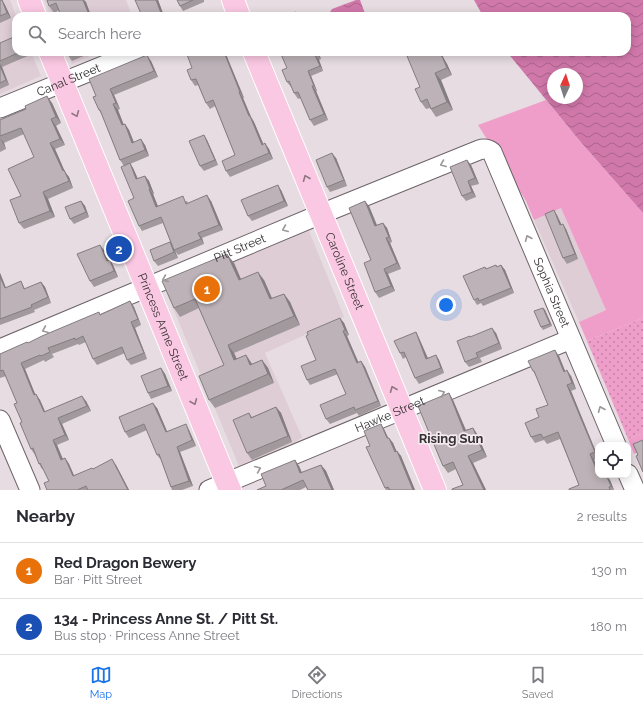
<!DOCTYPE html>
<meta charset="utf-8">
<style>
body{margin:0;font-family:Raleway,sans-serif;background:#f2f2f3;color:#2b2b33}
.controls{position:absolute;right:12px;bottom:12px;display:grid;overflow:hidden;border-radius:8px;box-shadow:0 2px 10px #0003}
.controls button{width:36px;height:36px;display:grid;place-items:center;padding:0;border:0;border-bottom:1px solid #e1e1e2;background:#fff;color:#2b2b33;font:20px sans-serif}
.compass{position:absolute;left:547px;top:68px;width:36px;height:36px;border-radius:50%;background:#fff;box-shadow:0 2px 10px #0003;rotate:4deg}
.you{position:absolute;left:446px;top:305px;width:14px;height:14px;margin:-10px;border:3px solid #fff;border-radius:50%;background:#1a73e8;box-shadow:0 0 0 6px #1a73e833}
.badge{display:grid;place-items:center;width:26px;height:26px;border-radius:50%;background:#1a73e8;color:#fff;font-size:13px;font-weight:700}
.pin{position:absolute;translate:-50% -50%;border:2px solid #fff;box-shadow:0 1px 4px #0006}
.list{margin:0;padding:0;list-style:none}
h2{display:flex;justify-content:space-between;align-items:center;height:52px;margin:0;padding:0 16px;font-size:17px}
h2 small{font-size:13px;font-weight:400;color:#7c7c81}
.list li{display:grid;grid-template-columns:26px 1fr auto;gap:12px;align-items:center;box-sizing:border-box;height:56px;padding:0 16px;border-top:1px solid #e1e1e2}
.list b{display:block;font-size:15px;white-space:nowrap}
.list p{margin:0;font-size:13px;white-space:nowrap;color:#7c7c81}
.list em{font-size:13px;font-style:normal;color:#7c7c81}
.icon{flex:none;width:22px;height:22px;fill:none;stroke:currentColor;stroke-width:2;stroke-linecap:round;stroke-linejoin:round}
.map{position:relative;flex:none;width:643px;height:490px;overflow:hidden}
.search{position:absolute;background:#fff;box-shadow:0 2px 10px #0003;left:12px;right:12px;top:12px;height:44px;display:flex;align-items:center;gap:10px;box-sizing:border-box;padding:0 14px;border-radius:12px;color:#7c7c81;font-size:15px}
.sheet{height:164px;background:#fff}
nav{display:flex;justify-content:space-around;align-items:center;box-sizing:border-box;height:56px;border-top:1px solid #e1e1e2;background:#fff;font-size:11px;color:#7c7c81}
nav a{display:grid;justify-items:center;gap:2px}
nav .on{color:#1a73e8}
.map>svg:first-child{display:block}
.built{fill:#dfcdd6}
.grass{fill:url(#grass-dots)}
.green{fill:#ef9eca}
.water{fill:url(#water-waves);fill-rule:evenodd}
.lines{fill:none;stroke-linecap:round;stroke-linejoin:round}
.minor-casing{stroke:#6d6468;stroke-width:21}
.major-casing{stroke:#fff;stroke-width:24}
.minor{stroke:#fff;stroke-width:19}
.major{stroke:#fbc8e3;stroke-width:22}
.wall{fill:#a2999d}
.shaded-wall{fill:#847d80}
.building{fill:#bcb2b7;stroke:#847d80}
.oneway{stroke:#8e7582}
.oneway2{stroke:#9a9899}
.labels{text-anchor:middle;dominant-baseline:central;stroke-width:3.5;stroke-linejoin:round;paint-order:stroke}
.street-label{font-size:12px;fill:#353133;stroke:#f3e9ee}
.neighbourhood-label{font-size:13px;font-weight:bold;fill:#353133;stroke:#f3e9ee}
</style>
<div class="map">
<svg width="643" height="490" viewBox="0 0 643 490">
<defs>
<pattern id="grass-dots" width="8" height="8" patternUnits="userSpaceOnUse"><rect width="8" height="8" fill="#ef9eca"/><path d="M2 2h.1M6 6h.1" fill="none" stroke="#c281a5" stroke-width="1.8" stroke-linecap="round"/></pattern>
<pattern id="water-waves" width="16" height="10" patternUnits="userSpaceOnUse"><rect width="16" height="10" fill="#d078aa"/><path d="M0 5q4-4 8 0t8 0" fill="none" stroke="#aa638b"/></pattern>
</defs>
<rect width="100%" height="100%" fill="#e6dce1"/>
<g class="built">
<path d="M0,0H10L16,16V52H31L41,76L0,94Z"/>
<path d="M44,0H126L132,16H51Z"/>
<path d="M66,52H99L72,64Z"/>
<path d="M561,208L606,310L579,322L534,220Z"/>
<path d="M309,231L344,317L265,353L302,437L294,443L239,466L165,289Z"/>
</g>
<path class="grass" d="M643,318V433L628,439L587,341Z"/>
<g class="green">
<path d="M546,100L579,140L643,213V318L587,341L579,322L606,310L561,208L534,220L526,201L478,125Z"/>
<path d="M643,433V450L634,454L628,439Z"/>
</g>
<g class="water">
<path d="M356,0H360L366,16H331L330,12L332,9Z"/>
<path d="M474,0H643V213L579,140L507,52H627V16H483ZM553,74H577V98H553Z"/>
</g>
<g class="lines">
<g class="minor-casing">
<g id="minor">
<path id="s1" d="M0,108L137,52"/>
<path id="s2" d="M0,349L321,214L479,150C485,148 488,149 492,152L616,445"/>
<path d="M0,420L30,490"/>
<path d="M628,474L635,490"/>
<path id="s3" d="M209,490L571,339"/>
</g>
</g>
<g class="major-casing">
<g id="major">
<path d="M29,0L35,16"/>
<path d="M233,0L239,16"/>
<path id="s4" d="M50,52L230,490"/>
<path id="s5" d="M254,52L435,490"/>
</g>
</g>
<use href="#minor" class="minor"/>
<use href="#major" class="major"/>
</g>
<g class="wall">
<path d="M0,0H2L5,5L11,18L0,23Z"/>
<path d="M47,0H84L90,13L59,10L54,13L49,6Z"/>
<path d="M135,0H158L164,16H142Z"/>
<path d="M177,0H204V2L183,11L180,6Z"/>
<path d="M0,43L16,52H29L30,55L2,67L9,85L0,89Z"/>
<path d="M66,52H93L72,61Z"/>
<path d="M225,52L244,98H243L251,117L254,122L263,144L269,149L273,159L230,177L226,171L235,155L215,106L210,109L206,103L198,85L195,86L191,80Z"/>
<path d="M318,52L321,59L319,60L323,71L311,76L317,91H316L328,120L314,126L310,120L301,98L298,99L294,93L292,87H291L287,82V68Z"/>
<path d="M442,55L444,59L447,64L452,75L441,80L453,110L436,117L430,108L426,109L421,102L420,87Z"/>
<path d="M151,61L158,77L114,95L120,109L118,110L124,125L125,124L129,130L134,142L145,145L149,156L130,164L133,168L138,179L145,176L149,181L154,194H153L158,206L187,201L188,203L211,201L223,230L202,238L204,244L178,255L175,251L178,258L158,266L154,261L170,242L172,246L163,223L142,231L139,226L134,198L124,166L120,160L102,115L99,110L96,96Z"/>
<path d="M52,103L61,123L56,126L65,145L55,149L65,172L69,177L73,188L48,199L55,217L24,229L19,223L21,196L34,157L24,134L4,143L6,149L0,152V120Z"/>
<path d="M204,135L207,140L218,165L204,171L200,166Z"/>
<path d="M336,158L347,186L330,192L327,187Z"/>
<path d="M467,160L471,165L479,184L471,186L476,197L466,201L462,196Z"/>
<path d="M281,190L288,206L252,221L248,216Z"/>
<path d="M81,201L85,206L89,217L74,224L70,219Z"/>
<path d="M369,206L377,225L383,223L387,228L392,242L390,243L401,269L388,274L395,291L379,298L375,292L371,260Z"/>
<path d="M557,215L561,225L566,229L578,259L567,264L563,258Z"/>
<path d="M104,250L108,260H110L113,265L118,277L94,287L90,281Z"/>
<path d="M234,263L241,279L264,280L272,298L284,294L290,302L300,325L234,353L237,359L246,355L252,364L262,360L268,368L274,383L215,408L209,400L224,365L199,308L180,317L174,308Z"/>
<path d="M501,265L505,270L514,293L483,306L481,303L477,305L474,300L485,267L486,269L497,267Z"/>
<path d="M0,273L6,288L21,281L25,289L41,282L45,287L51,303L34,310L35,312L0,325Z"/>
<path d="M130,301L134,307L141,325L135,328L147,359L131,365L127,360L125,353L97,365L93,359L86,342L79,345L78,344L52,354L54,357L45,362L44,360L25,369L35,395L40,400L45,412L86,401L91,411L62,424L69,440L57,445L63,459L65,458L69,464L74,476L93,469L116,465L129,490H47L49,481L43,469H42L39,464L35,455L31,449L22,422L17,403L6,376L0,378V354L100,314Z"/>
<path d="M543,308L545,310L552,326L543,330L541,327Z"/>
<path d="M340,318L344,323L349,335L347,336L358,363L361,361L365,367L381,406L359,416L357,413L330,424L326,419L346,394L338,374L310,385L307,380L316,360Z"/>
<path d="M416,332L419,338L428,358L436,355L439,360L444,373L419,384L415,378L406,357L403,359L400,353Z"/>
<path d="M496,333L502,349L480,358L482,362L469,367L465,362L470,337Z"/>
<path d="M559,356L565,371L571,376L576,389L571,391L598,457V458L594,460L598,469V475H601V476L606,475L610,480L614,490H569L579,485L560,439L547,444L544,440L535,443L531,437L539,417L548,405L536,376L533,371Z"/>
<path d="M161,368L165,374L172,391L151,399L148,393Z"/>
<path d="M449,393L453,400L466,430L473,428L477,434L487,457L473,463L486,490H452L463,485L456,469L448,473L443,466Z"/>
<path d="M276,407L281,413L292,442L252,460L247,453L249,413L252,417Z"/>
<path d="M157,408L167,432L189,430L196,446L180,452L193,486L182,490H172L171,487L161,460L157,455L147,430L129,438L125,432Z"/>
<path d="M384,429L388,438H389L393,443L396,451H397L401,456L415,490H386L385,488L370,446Z"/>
<path d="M295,460L299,466L302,473L321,465L326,471L334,490H308L306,487L300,490H257L266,486Z"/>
</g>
<g class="shaded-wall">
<path d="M2,0L5,5L11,18L7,13Z"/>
<path d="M83,0H84L86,2L90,13L92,16H91L88,12Z"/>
<path d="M156,0H158L164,16L161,13Z"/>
<path d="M224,52H225L244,98L240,92Z"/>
<path d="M316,52H318L321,59L317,54Z"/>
<path d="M438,52H440L442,55L444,59L447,64L452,75L447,68Z"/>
<path d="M147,55L151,61L158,77L154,71Z"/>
<path d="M315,55L319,60L323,71L320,66Z"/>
<path d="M0,64L2,67L9,85L6,80L0,66Z"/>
<path d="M308,71L311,76L317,91L314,86Z"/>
<path d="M435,73L441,80L453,110L447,102Z"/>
<path d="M312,86L316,91L328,120L324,114Z"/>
<path d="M110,89L114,95L120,109L116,103Z"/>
<path d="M239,92L243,98L251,117L254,122L266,150L262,145L249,116Z"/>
<path d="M47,96L52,103L61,123L56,117Z"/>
<path d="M113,104L118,110L126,131L122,125Z"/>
<path d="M51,119L56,126L65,145L60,139Z"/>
<path d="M125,124L129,130L136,149L132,143Z"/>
<path d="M204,135L207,140L218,165L215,160Z"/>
<path d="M0,138L4,143L6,149L2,142Z"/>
<path d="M141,139L145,145L149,156L145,150Z"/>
<path d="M50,143L55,149L65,172L69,177L73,188L69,181L63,171Z"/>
<path d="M265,143L269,149L273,159L269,153Z"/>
<path d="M332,153L336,158L347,186L344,180Z"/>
<path d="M467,160L471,165L479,184L475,178Z"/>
<path d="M130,163L133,168L140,184L136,179Z"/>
<path d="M145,176L149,181L154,194L150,189Z"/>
<path d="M468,181L471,186L476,197L472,192Z"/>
<path d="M278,185L281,190L288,206L284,201Z"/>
<path d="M149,189L153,194L160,212L156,207Z"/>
<path d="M43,192L48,199L55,217L50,211Z"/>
<path d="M207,195L211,201L223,230L219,225Z"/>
<path d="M81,201L85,206L89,217L86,212Z"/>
<path d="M365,201L369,206L379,231L375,226Z"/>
<path d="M554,210L557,215L564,230L560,225Z"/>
<path d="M383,223L387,228L392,242L389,237Z"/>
<path d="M563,224L566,229L578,259L575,254Z"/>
<path d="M198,233L202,238L204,244L201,239Z"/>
<path d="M386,238L390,243L401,269L397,263Z"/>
<path d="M170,242L173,247L178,258L174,252Z"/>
<path d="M100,245L104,250L110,266L107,261Z"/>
<path d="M227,254L234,263L245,289L239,280Z"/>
<path d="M110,260L113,265L118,277L114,271Z"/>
<path d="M501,265L505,270L514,293L511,288Z"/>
<path d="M384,269L388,274L395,291L391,286Z"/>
<path d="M258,272L264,280L276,308L270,299Z"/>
<path d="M0,273L8,293L5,288L0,277Z"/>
<path d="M41,282L45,287L51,303L48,297Z"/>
<path d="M284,294L290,302L300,325L294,316Z"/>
<path d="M130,301L134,307L141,325L138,319Z"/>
<path d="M543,308L545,310L552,326L550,324Z"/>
<path d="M340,318L344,323L349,335L345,330Z"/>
<path d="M131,322L135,328L147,359L144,353Z"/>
<path d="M492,328L496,333L502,349L499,343Z"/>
<path d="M343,331L347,336L361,368L357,363Z"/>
<path d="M416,332L419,338L430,364L426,359Z"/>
<path d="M228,345L234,353L241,369L234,360Z"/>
<path d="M555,350L559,356L568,378L564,372Z"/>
<path d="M246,355L252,364L250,365Z"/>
<path d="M436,355L439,360L444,373L441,368Z"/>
<path d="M262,360L268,368L274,383L268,374Z"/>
<path d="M361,361L365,367L381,406L378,401Z"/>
<path d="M21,363L25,369L38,401L34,395Z"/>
<path d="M161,368L165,374L172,391L168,386Z"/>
<path d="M567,370L571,376L576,389L572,383Z"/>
<path d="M567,385L571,391L598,457L595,452Z"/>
<path d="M449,393L453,400L469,438L464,431Z"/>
<path d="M36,394L40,400L48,418L44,412Z"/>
<path d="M82,396L86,401L91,411L87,406Z"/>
<path d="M153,403L157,408L170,438L166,432Z"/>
<path d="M276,407L281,413L292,442L288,436Z"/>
<path d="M58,418L62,424L69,440L65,435Z"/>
<path d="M186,424L189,430L196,446L192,440Z"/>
<path d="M381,424L384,429L391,444L387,438Z"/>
<path d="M473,428L477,434L487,457L482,450Z"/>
<path d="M389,438L393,443L399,457L395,452Z"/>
<path d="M53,440L57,445L65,465L61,460Z"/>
<path d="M177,447L180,452L193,486L189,481Z"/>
<path d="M397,451L401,456L415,490H413Z"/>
<path d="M590,454L594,460L598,469V473Z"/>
<path d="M468,456L473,463L486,490H484Z"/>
<path d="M65,458L69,464L77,482L73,476Z"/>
<path d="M112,459L116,465L129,490H128Z"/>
<path d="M295,460L299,466L305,480L300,473Z"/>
<path d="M321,465L326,471L334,490H332Z"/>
<path d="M606,475L610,480L614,490L611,486Z"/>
</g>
<g class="building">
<path d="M0,0H2L7,13L0,16Z"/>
<path d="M47,0H83L88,12H89L91,16H61L56,3L49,6Z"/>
<path d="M135,0H156L161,13L153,16H142Z"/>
<path d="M177,0H193L180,6Z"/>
<path d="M296,12L298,16H285Z"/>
<path d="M16,36V52H20L0,61V43Z"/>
<path d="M66,52H74L67,55Z"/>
<path d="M186,52H224L240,92H239L249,116H250L262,145L265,143L269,153L226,171L222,161L235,155L213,100L206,103L196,79L191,80L187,70L192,68Z"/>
<path d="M280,52H316L317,54L315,55L320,66L308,71L314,86H312L324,114L310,120L298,92L294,93L289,81L287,82L282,70L287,68Z"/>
<path d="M416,52H439L441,56H442L447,68L435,73L447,102L431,109L427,99L421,102L415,89L420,87L407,56Z"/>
<path d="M147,55L154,71L110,89L116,103L113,104L122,125L125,124L132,143L141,139L145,150L120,160L100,110H99L93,97L96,96L89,79Z"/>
<path d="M0,66L6,80L0,83Z"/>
<path d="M47,96L56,117L51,119L60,139L50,143L63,171L64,170L69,181L43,192L50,211L19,223L10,200L21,196L8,169L34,157L21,128L0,136V120L26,109L25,106Z"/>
<path d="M204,135L215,160L200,166L189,141Z"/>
<path d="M332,153L344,180L327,187L316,160Z"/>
<path d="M467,160L475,178L468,181L472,192L462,196L450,167Z"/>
<path d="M130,163L136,179L145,176L150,189H149L156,207L183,196L186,204L207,195L219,225L198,233L201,239L174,250L161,217L139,226L128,201L134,198L121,167Z"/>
<path d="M278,185L284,201L248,216L241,200Z"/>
<path d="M81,201L86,212L70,219L65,207Z"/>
<path d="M365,201L375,226L383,223L389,237L386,238L397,263L384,269L391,286L375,292L364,263L371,260L349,208Z"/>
<path d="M554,210L560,225L563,224L575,254L563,258L545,214Z"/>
<path d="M170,242L174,252L154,261L150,250Z"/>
<path d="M100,245L107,261L110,260L114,271L90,281L77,254Z"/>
<path d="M227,254L239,280L258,272L270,299L284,294L294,316L228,345L234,360L246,355L250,365L262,360L268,374L209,400L199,376L224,365L195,299L174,308L162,281Z"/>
<path d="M496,265L497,267L501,265L511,288L479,301L478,298L474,300L463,276L485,267L486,269Z"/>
<path d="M0,277L5,288L21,281L24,289L41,282L48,297L31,305L32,307L0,319Z"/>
<path d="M130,301L138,319L131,322L144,353L127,360L122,347L93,359L83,336L75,340V338L48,348L50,352L41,356L40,355L21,363L34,395L36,394L44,412L82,396L87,406L58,418L65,435L53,440L61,460L65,458L73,476L92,468L93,469L112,459L128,490H88L86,486L77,490H47L44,483L49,481L40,463L39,464L33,448L31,449L20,423L22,422L14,404L17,403L3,370L0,371V354L27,342L28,343L42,336L99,312L100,315Z"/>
<path d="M543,308L550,324L541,327L534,311Z"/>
<path d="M340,318L345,330L343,331L357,363L361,361L378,401L355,410L354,407L326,419L320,405L346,394L335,369L307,380L301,366L316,360L306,336L308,335L307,332Z"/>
<path d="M492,328L499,343L476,353L478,357L465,362L457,341L470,336V337Z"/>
<path d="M416,332L426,359L436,355L441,368L415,378L404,352L400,353L394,341Z"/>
<path d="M555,350L564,372L567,370L572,383L567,385L595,452L590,454L598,473V475H599L600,477L604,475H606L611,486L609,487L610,490H569V489L579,485L558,432L543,438L541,434L531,437L525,423L539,417L536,409L548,405L534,371H533L528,361Z"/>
<path d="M161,368L168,386L148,393L141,376Z"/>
<path d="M449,393L464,431L473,428L482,450L468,456L484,490H452V489L463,485L453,462L443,466L418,406Z"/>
<path d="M153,403L166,432L186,424L192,440L177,447L189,481L171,487L159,454L157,455L144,424L125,432L119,417Z"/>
<path d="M276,407L288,436L247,453L233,420L249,413L251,418Z"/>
<path d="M381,424L387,438H389L395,452L397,451L413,490H390L388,487L385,488L366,447L370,446L364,431Z"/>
<path d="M643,440V472L636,456L638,455L633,444Z"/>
<path d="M295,460L300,473L321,465L332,490H308L303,480L281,490H257L266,486L261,474Z"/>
</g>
<defs><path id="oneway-chevron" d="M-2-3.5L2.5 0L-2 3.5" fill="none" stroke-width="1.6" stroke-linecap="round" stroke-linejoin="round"/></defs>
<g class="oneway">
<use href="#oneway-chevron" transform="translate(76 114) rotate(68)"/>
<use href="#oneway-chevron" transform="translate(306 178) rotate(-112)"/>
<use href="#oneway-chevron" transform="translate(393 389) rotate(-112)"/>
<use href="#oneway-chevron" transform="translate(194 402) rotate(68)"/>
</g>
<g class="oneway2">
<use href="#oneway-chevron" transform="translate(443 164) rotate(158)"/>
<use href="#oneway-chevron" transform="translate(285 229) rotate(157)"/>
<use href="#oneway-chevron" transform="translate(528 238) rotate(-113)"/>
<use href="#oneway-chevron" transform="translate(165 279) rotate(157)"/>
<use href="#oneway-chevron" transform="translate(45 330) rotate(157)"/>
<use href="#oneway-chevron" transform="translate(442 393) rotate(-23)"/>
<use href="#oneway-chevron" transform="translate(601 409) rotate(-113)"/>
<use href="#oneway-chevron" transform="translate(258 469) rotate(-23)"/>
</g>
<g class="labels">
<g class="street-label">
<text stroke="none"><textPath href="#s1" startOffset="74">Canal Street</textPath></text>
<text stroke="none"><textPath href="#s2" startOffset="260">Pitt Street</textPath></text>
<text stroke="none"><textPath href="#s5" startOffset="237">Caroline Street</textPath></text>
<text stroke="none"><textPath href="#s2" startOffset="685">Sophia Street</textPath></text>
<text stroke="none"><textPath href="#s4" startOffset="297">Princess Anne Street</textPath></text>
<text stroke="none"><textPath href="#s3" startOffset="196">Hawke Street</textPath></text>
</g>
<g class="neighbourhood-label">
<text x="451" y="438">Rising Sun</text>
</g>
</g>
</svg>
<div class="controls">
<button><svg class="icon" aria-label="locate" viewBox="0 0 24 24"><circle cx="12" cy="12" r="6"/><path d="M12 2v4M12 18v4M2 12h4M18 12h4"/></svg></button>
</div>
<svg class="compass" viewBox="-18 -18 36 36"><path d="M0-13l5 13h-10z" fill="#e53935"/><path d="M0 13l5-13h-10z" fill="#7c7c81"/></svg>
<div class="you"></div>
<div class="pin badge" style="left:207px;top:289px;background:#e8710a">1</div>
<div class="pin badge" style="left:119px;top:249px;background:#1a4fb4">2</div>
<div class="search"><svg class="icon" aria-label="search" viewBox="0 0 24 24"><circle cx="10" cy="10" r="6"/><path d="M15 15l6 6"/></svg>Search here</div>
</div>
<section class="sheet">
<h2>Nearby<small>2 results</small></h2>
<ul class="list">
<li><span class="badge" style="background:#e8710a">1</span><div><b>Red Dragon Bewery</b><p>Bar · Pitt Street</p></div><em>130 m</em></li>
<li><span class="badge" style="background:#1a4fb4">2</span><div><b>134 - Princess Anne St. / Pitt St.</b><p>Bus stop · Princess Anne Street</p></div><em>180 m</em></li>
</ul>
</section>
<nav>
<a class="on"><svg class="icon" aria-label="map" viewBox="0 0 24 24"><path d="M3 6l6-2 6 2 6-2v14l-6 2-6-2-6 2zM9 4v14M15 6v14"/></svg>Map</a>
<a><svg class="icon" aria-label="directions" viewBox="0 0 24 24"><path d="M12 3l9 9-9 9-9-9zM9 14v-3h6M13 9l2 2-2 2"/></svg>Directions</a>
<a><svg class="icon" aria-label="saved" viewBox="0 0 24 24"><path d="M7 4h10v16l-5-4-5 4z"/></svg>Saved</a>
</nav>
